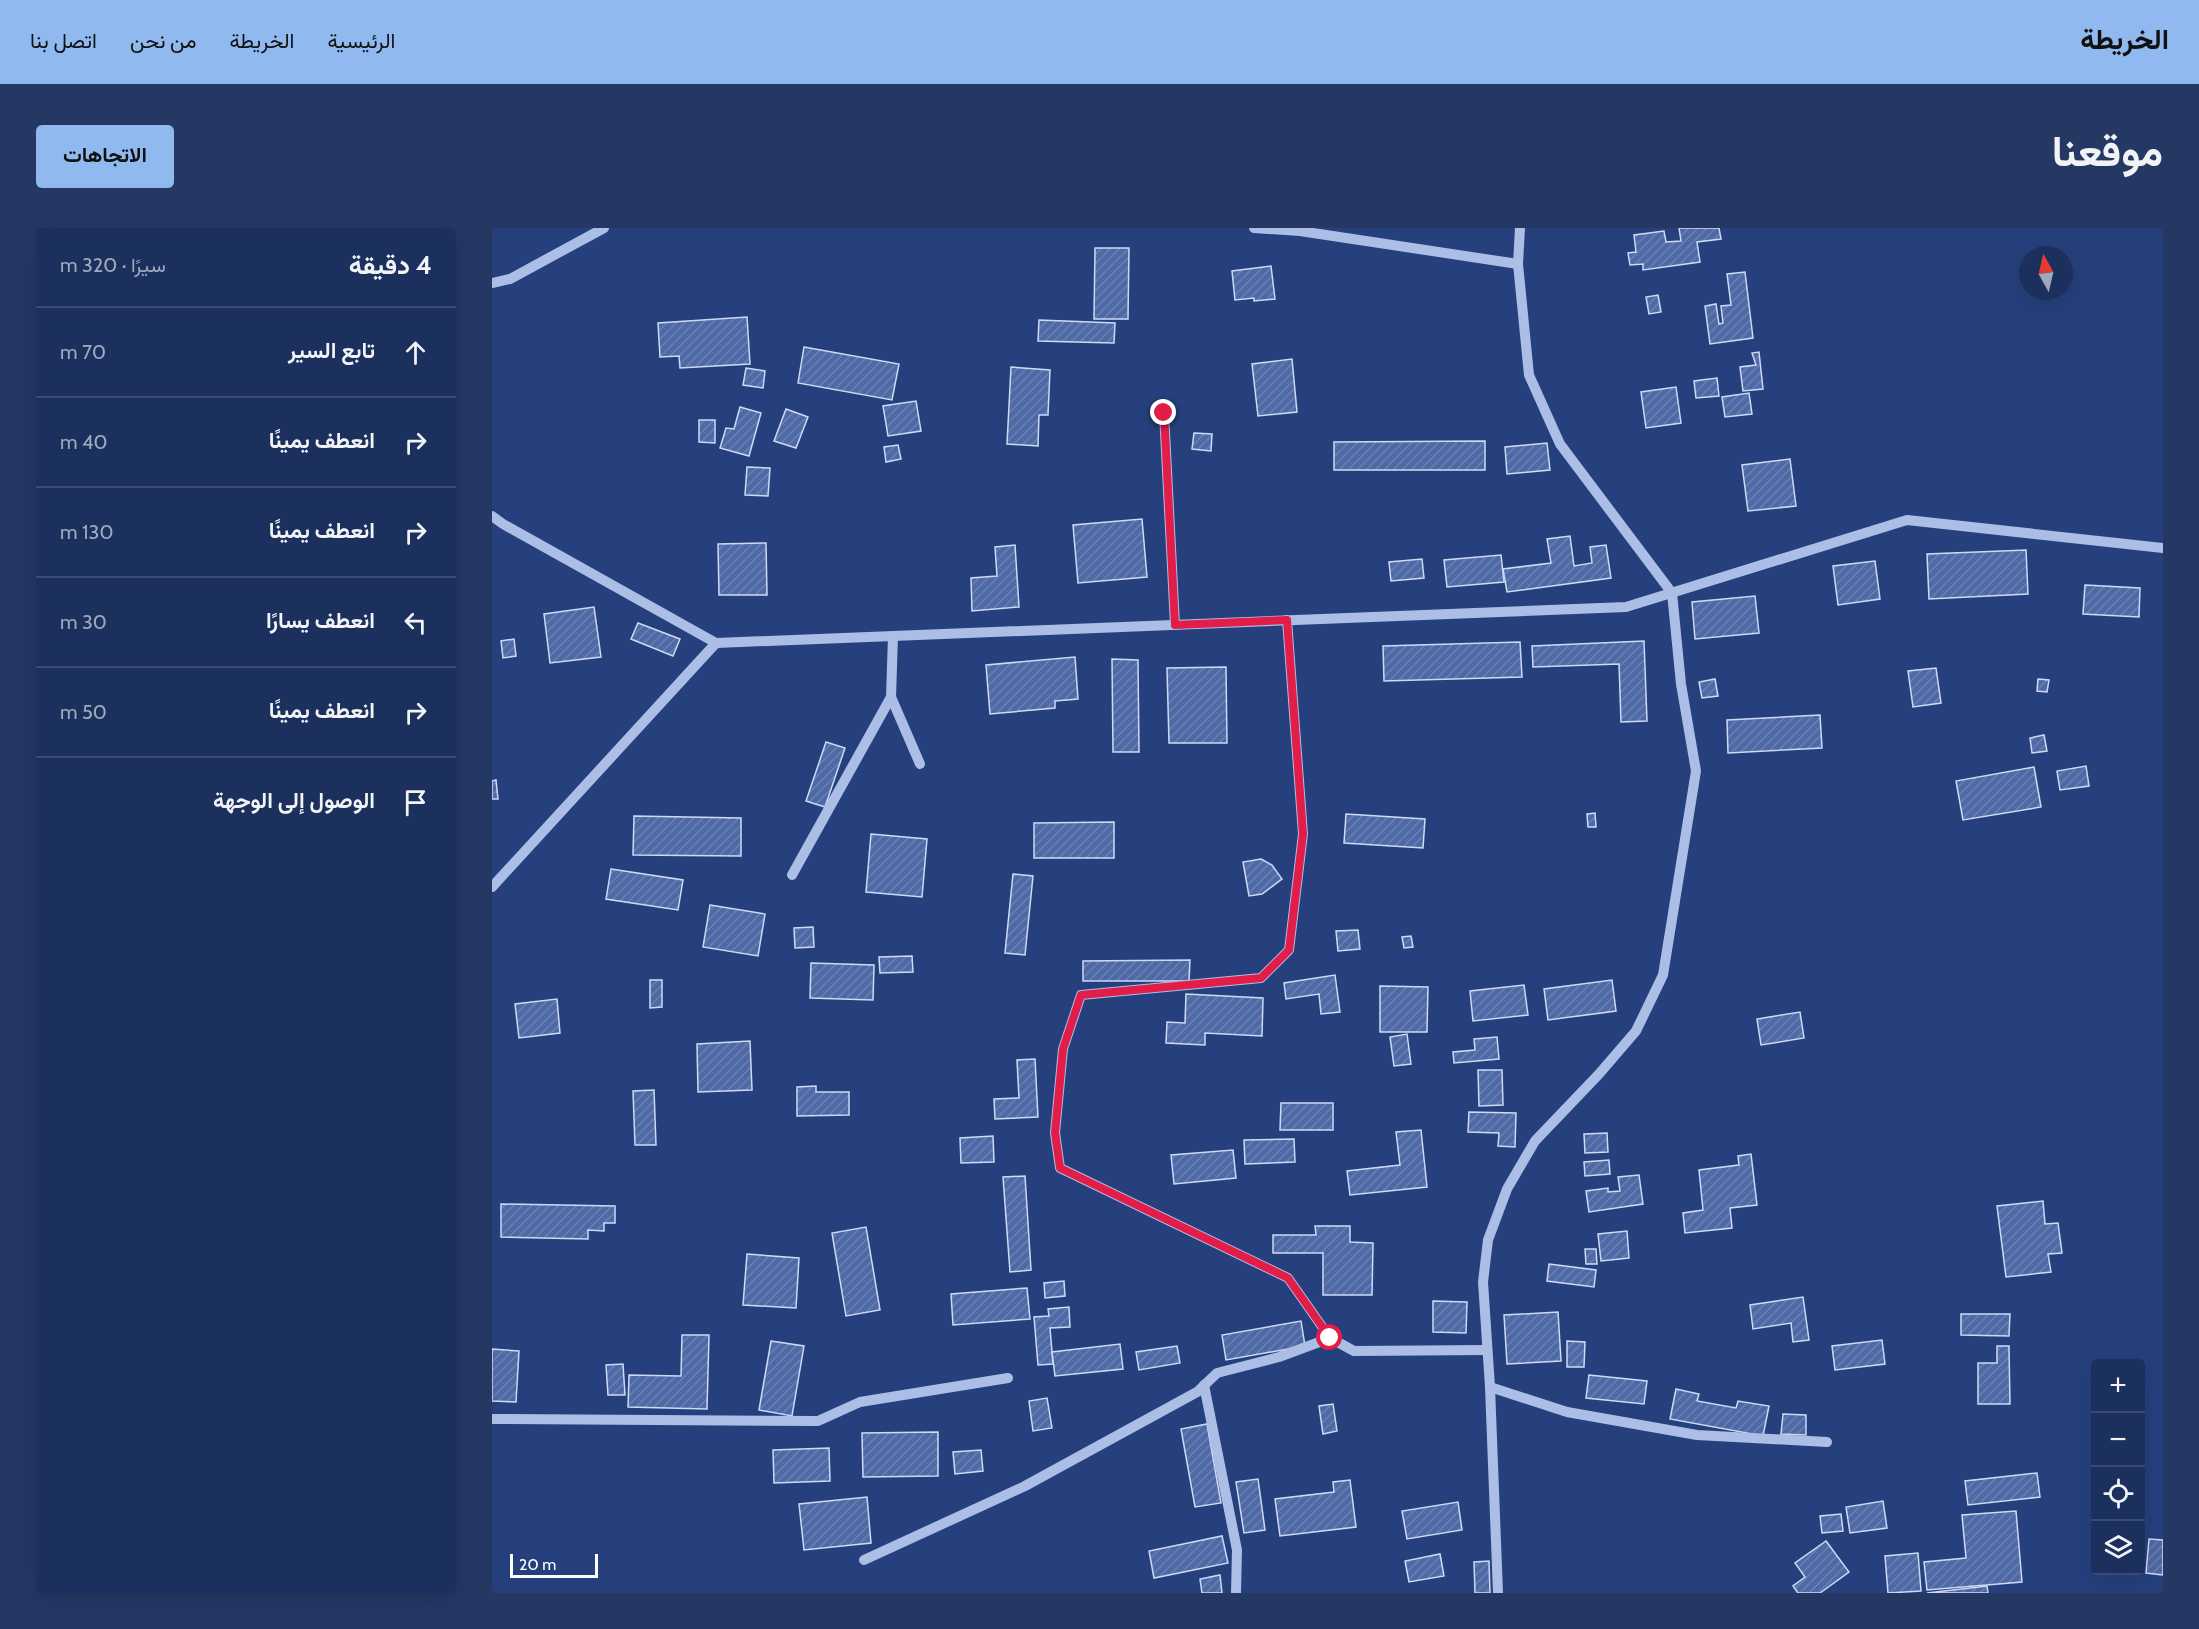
<!DOCTYPE html>
<html lang="ar">
<meta charset="utf-8">
<style>
body{margin:0;font-family:Cabin,Vazirmatn,sans-serif;background:#253864;color:#f1f3f6;direction:rtl}
.controls{position:absolute;right:18px;bottom:18px;display:grid;overflow:hidden;border-radius:6px;box-shadow:0 6px 24px #0002}
.controls button{width:54px;height:54px;display:grid;place-items:center;padding:0;border:0;border-bottom:2px solid #3a4b73;background:#1c305e;color:#f1f3f6;font:30px sans-serif}
.compass{position:absolute;left:1527px;top:18px;width:54px;height:54px;border-radius:50%;background:#1c305e;box-shadow:0 6px 24px #0002;rotate:352deg}
.scale{position:absolute;left:18px;bottom:15px;width:88px;box-sizing:border-box;padding-left:6px;border:3px solid #fff;border-top:0;font-size:16px;line-height:21px;white-space:nowrap;color:#fff;-webkit-text-stroke:4px #26407d;paint-order:stroke}
.stop{position:absolute;width:18px;height:18px;margin:-14px;border:4px solid #e11d48;border-radius:50%;background:#fff}
.stop.end{background:#e11d48;border-color:#fff;box-shadow:0 2px 6px #0008}
.list{margin:0;padding:0;list-style:none}
h2{display:flex;justify-content:space-between;align-items:center;height:78px;margin:0;padding:0 24px;font-size:26px}
h2 small{font-size:20px;font-weight:400;color:#a0a9bc}
.list li{display:grid;grid-template-columns:39px 1fr auto;gap:18px;align-items:center;box-sizing:border-box;height:90px;padding:0 24px;border-top:2px solid #3a4b73}
.list b{display:block;font-size:22px;white-space:nowrap}
.list em{font-size:20px;font-style:normal;color:#a0a9bc}
.icon{flex:none;width:33px;height:33px;fill:none;stroke:currentColor;stroke-width:2;stroke-linecap:round;stroke-linejoin:round}
.map{position:relative;flex:none;width:1671px;height:1365px;overflow:hidden;direction:ltr;border-radius:6px}
header{display:flex;align-items:center;gap:36px;box-sizing:border-box;height:84px;padding:0 30px;background:#90b9f0;color:#111}
header strong{font-size:28px}
nav{display:flex;gap:33px;margin-inline-start:auto;font-size:21px}
.intro{display:flex;align-items:center;justify-content:space-between;box-sizing:border-box;height:144px;padding:0 36px}
h1{margin:0;font-size:42px}
.button{padding:15px 27px;border-radius:6px;background:#90b9f0;color:#111;font-size:21px;font-weight:700}
main{display:flex;gap:36px;padding:0 36px}
aside{flex:1;background:#1c305e;border-radius:6px;box-shadow:0 6px 24px #0002}
.map>svg:first-child{display:block}
.building{fill:url(#building-hatch);stroke:#cedaf4;stroke-width:1.5}
.lines{fill:none;stroke-linecap:round;stroke-linejoin:round}
.minor{stroke:#acbee5;stroke-width:10}
.route{stroke:#e11d48;stroke-width:8}
</style>
<header>
<strong>الخريطة</strong>
<nav><a>الرئيسية</a><a>الخريطة</a><a>من نحن</a><a>اتصل بنا</a></nav>
</header>
<div class="intro"><h1>موقعنا</h1><a class="button">الاتجاهات</a></div>
<main>
<div class="map">
<svg width="1671" height="1365" viewBox="0 0 1671 1365">
<defs>
<pattern id="building-hatch" width="6" height="6" patternUnits="userSpaceOnUse" patternTransform="scale(1.5)"><rect width="6" height="6" fill="#4f69a6"/><path d="M-1 1l2-2M0 6l6-6M5 7l2-2" fill="none" stroke="#6980b3"/></pattern>
</defs>
<rect width="100%" height="100%" fill="#26407d"/>
<g class="building">
<path d="M1187,0H1227L1229,11L1205,14L1208,34L1151,42V36L1138,37L1136,25L1144,24L1142,7L1172,3L1174,14L1189,13Z"/>
<path d="M603,20H637L636,91H602Z"/>
<path d="M779,38L783,71L762,73V70L743,72L740,43Z"/>
<path d="M1253,44L1261,110L1218,116L1213,78L1224,76L1227,96L1231,95L1229,78L1239,77L1235,46Z"/>
<path d="M1166,67L1169,84L1157,86L1154,69Z"/>
<path d="M255,89L258,136L188,140L187,128L168,129L166,95Z"/>
<path d="M547,92L623,95L622,115L546,113Z"/>
<path d="M312,119L407,136L400,172L306,155Z"/>
<path d="M1267,124L1271,161L1251,163L1248,139L1264,137L1260,125Z"/>
<path d="M800,131L805,184L766,188L760,136Z"/>
<path d="M519,139L558,142L556,187H547L546,218L515,216Z"/>
<path d="M254,140L273,143L271,160L251,157Z"/>
<path d="M1225,150L1227,168L1204,170L1202,153Z"/>
<path d="M1184,159L1189,195L1154,200L1149,164Z"/>
<path d="M1257,165L1260,186L1233,189L1230,169Z"/>
<path d="M424,173L429,203L396,208L391,178Z"/>
<path d="M248,179L269,185L257,228L228,220L234,200L242,201Z"/>
<path d="M294,181L316,189L304,220L282,213Z"/>
<path d="M207,192H223V215L207,214Z"/>
<path d="M702,205L720,206L719,223L700,221Z"/>
<path d="M993,213V242H842V214Z"/>
<path d="M1055,215L1058,242L1015,246L1013,219Z"/>
<path d="M406,217L409,231L394,234L392,219Z"/>
<path d="M1298,231L1304,278L1256,283L1250,237Z"/>
<path d="M255,239L278,240L276,268L253,267Z"/>
<path d="M650,291L655,349L586,355L581,297Z"/>
<path d="M1078,308L1082,338L1100,335L1098,319L1114,317L1119,350L1015,364L1011,341L1059,335L1055,311Z"/>
<path d="M274,315L275,367H227L226,316Z"/>
<path d="M523,317L527,379L480,383L479,350L505,348L503,319Z"/>
<path d="M1534,322L1536,366L1437,371L1435,326Z"/>
<path d="M1009,327L1012,354L955,359L952,332Z"/>
<path d="M930,331L932,350L899,353L897,334Z"/>
<path d="M1383,333L1388,371L1346,377L1341,338Z"/>
<path d="M1593,357L1648,360L1647,389L1591,386Z"/>
<path d="M1263,368L1267,405L1203,411L1200,374Z"/>
<path d="M102,379L109,429L58,435L52,386Z"/>
<path d="M146,395L188,411L181,428L139,411Z"/>
<path d="M22,411L24,428L11,430L9,413Z"/>
<path d="M1152,413L1155,493L1129,494L1127,436L1041,439L1040,418Z"/>
<path d="M1028,414L1030,449L892,453L891,418Z"/>
<path d="M583,429L586,471L563,473V480L498,486L494,437Z"/>
<path d="M620,431L646,432L647,524H621Z"/>
<path d="M734,439L735,515H677L675,440Z"/>
<path d="M1444,440L1449,475L1421,479L1416,443Z"/>
<path d="M1223,451L1226,468L1210,470L1207,454Z"/>
<path d="M1546,451L1557,452L1555,464L1545,463Z"/>
<path d="M1328,487L1330,520L1236,525L1235,492Z"/>
<path d="M1552,507L1555,523L1540,525L1538,510Z"/>
<path d="M334,514L353,520L333,579L314,573Z"/>
<path d="M1594,538L1597,558L1568,562L1565,543Z"/>
<path d="M1542,539L1549,579L1471,592L1464,553Z"/>
<path d="M4,552L6,571H0V553Z"/>
<path d="M1103,585L1104,599H1096L1095,586Z"/>
<path d="M854,586L933,591L931,620L852,615Z"/>
<path d="M142,588L249,590V628L141,627Z"/>
<path d="M622,594V630H542V595Z"/>
<path d="M379,606L435,611L430,669L374,664Z"/>
<path d="M769,631L780,637L790,651L770,666L757,668L751,634Z"/>
<path d="M119,641L191,652L186,682L114,671Z"/>
<path d="M521,646L541,648L533,727L513,725Z"/>
<path d="M218,677L273,686L266,728L211,719Z"/>
<path d="M321,699L322,719L303,720L302,700Z"/>
<path d="M866,702L868,721L846,723L844,703Z"/>
<path d="M919,708L921,719L912,720L910,709Z"/>
<path d="M420,728L421,744L388,745L387,729Z"/>
<path d="M698,732L697,753H591V733Z"/>
<path d="M319,735L382,737L381,772L318,770Z"/>
<path d="M843,747L848,784L829,786L827,766L794,771L792,755Z"/>
<path d="M158,752H170V779L158,780Z"/>
<path d="M1120,752L1124,783L1056,792L1052,761Z"/>
<path d="M1032,757L1036,787L981,793L978,763Z"/>
<path d="M888,758L936,759L935,804H888Z"/>
<path d="M694,766L771,770L770,808L713,805V817L674,815L675,794L693,795Z"/>
<path d="M65,771L68,805L27,810L23,776Z"/>
<path d="M1308,784L1312,810L1269,817L1265,791Z"/>
<path d="M915,806L919,836L902,838L898,809Z"/>
<path d="M1005,809L1007,831L962,835L961,824L983,822L982,811Z"/>
<path d="M258,813L260,862L206,864L205,816Z"/>
<path d="M543,831L546,889L503,891L502,871L527,870L525,832Z"/>
<path d="M986,842H1010L1011,877L987,878Z"/>
<path d="M324,858V864H357V887L305,888V859Z"/>
<path d="M162,862L164,917H143L141,863Z"/>
<path d="M789,875H841V902H788Z"/>
<path d="M977,884L1024,885L1023,919L1006,918L1007,905L976,904Z"/>
<path d="M929,902L935,959L858,967L855,943L908,937L904,904Z"/>
<path d="M1115,905L1116,924L1093,925L1092,906Z"/>
<path d="M501,908L502,934L469,935L468,910Z"/>
<path d="M802,911L803,934L753,936L752,912Z"/>
<path d="M741,922L744,950L682,956L679,927Z"/>
<path d="M1259,926L1265,977L1238,980L1240,1000L1193,1005L1191,985L1211,982L1207,942L1247,937L1246,928Z"/>
<path d="M1117,932L1118,946L1093,948L1092,934Z"/>
<path d="M1147,947L1151,976L1097,984L1094,963L1116,960V964L1128,963L1126,949Z"/>
<path d="M533,948L539,1042L518,1044L511,949Z"/>
<path d="M1551,973L1553,996L1566,995L1570,1025L1556,1026L1559,1044L1514,1049L1505,978Z"/>
<path d="M9,976L123,978V995H112V1003L96,1002V1011L9,1009Z"/>
<path d="M823,998H858V1014L881,1015L880,1067H831V1025H781V1007H824Z"/>
<path d="M374,999L388,1082L354,1088L340,1005Z"/>
<path d="M1135,1003L1137,1030L1109,1033L1106,1006Z"/>
<path d="M1093,1021H1104L1105,1036H1094Z"/>
<path d="M255,1026L307,1030L304,1080L251,1077Z"/>
<path d="M1057,1036L1104,1042L1102,1059L1055,1053Z"/>
<path d="M572,1053L573,1068L553,1070L552,1055Z"/>
<path d="M535,1060L538,1091L461,1097L459,1066Z"/>
<path d="M1311,1069L1317,1112L1301,1114L1299,1095L1261,1101L1258,1077Z"/>
<path d="M941,1073L975,1074L974,1105L941,1104Z"/>
<path d="M577,1079L578,1099L558,1100L561,1136L546,1137L542,1089L557,1088L556,1081Z"/>
<path d="M1066,1084L1069,1133L1015,1136L1012,1087Z"/>
<path d="M1469,1086H1518L1517,1108L1469,1107Z"/>
<path d="M809,1093L813,1118L734,1132L730,1107Z"/>
<path d="M190,1107H217L215,1181L136,1179L137,1147L189,1148Z"/>
<path d="M1390,1112L1393,1136L1343,1142L1340,1118Z"/>
<path d="M279,1113L312,1118L300,1188L267,1182Z"/>
<path d="M1075,1113L1093,1114L1092,1139H1075Z"/>
<path d="M628,1116L631,1141L563,1148L560,1124Z"/>
<path d="M685,1118L688,1135L647,1142L644,1124Z"/>
<path d="M1505,1118H1517L1518,1176H1486V1135H1505Z"/>
<path d="M0,1121L27,1123L24,1174L0,1173Z"/>
<path d="M131,1136L133,1167H116L114,1137Z"/>
<path d="M1097,1147L1155,1153L1152,1176L1094,1170Z"/>
<path d="M1184,1161L1207,1166L1205,1173L1244,1180L1246,1173L1277,1178L1271,1208L1178,1191Z"/>
<path d="M555,1170L560,1200L541,1203L537,1173Z"/>
<path d="M841,1176L845,1203L831,1206L827,1178Z"/>
<path d="M1291,1186L1314,1187V1207L1289,1206Z"/>
<path d="M715,1196L729,1275L703,1279L689,1201Z"/>
<path d="M446,1204V1248L371,1249L370,1205Z"/>
<path d="M337,1220L338,1253L282,1255L281,1222Z"/>
<path d="M489,1222L491,1243L463,1246L461,1224Z"/>
<path d="M1545,1245L1548,1269L1476,1277L1473,1253Z"/>
<path d="M766,1251L773,1302L752,1305L744,1254Z"/>
<path d="M858,1252L864,1299L788,1308L783,1271L842,1264L841,1254Z"/>
<path d="M375,1269L379,1315L312,1322L307,1276Z"/>
<path d="M1391,1273L1395,1300L1358,1305L1354,1279Z"/>
<path d="M966,1274L970,1302L915,1311L910,1283Z"/>
<path d="M1524,1283L1530,1354L1435,1362L1432,1334L1474,1330L1470,1287Z"/>
<path d="M1349,1286L1351,1303L1330,1305L1328,1288Z"/>
<path d="M730,1308L736,1335L662,1350L657,1323Z"/>
<path d="M1657,1311L1671,1312V1347L1654,1345Z"/>
<path d="M1334,1313L1357,1344L1328,1365H1306L1301,1358L1313,1349L1303,1335Z"/>
<path d="M1426,1325L1429,1363L1396,1365L1393,1328Z"/>
<path d="M948,1326L952,1348L917,1354L913,1333Z"/>
<path d="M997,1333L998,1365H983L982,1334Z"/>
<path d="M728,1347L730,1365H710L708,1351Z"/>
<path d="M1495,1358L1496,1365H1435Z"/>
</g>
<g class="lines">
<g class="minor">
<path d="M762,0L808,3L1026,36"/>
<path d="M0,55L18,51L112,0"/>
<path d="M672,185L683,397"/>
<path d="M0,288L11,296L224,415L1134,379L1415,292L1671,320"/>
<path d="M795,392L811,606L797,722L769,750L589,767L571,821L563,905L568,940L796,1050L838,1110L862,1123L995,1122"/>
<path d="M399,469L428,536"/>
<path d="M300,647L399,469L401,408"/>
<path d="M0,659L224,415"/>
<path d="M712,1157L745,1322L744,1365"/>
<path d="M998,1159L1075,1184L1205,1207L1335,1214"/>
<path d="M0,1191L326,1193L368,1174L516,1150"/>
<path d="M372,1332L533,1258L705,1164L725,1145L787,1129L838,1110"/>
<path d="M1006,1365L998,1159L991,1054L996,1012L1015,961L1043,913L1107,846L1144,803L1171,747L1204,543L1189,456L1180,365L1068,216L1037,147L1026,36L1028,0"/>
</g>
</g>
<g class="lines">
<path class="route" d="M672,185L683,397L795,392L811,606L797,722L769,750L589,767L571,821L563,905L568,940L796,1050L838,1110"/>
</g>
</svg>
<div class="controls">
<button>+</button>
<button>−</button>
<button><svg class="icon" aria-label="locate" viewBox="0 0 24 24"><circle cx="12" cy="12" r="6"/><path d="M12 2v4M12 18v4M2 12h4M18 12h4"/></svg></button>
<button><svg class="icon" aria-label="layers" viewBox="0 0 24 24"><path d="M12 4l9 5-9 5-9-5zM3 14l9 5 9-5"/></svg></button>
</div>
<svg class="compass" viewBox="-18 -18 36 36"><path d="M0-13l5 13h-10z" fill="#e53935"/><path d="M0 13l5-13h-10z" fill="#a0a9bc"/></svg>
<div class="scale">20 m</div>
<div class="stop" style="left:838px;top:1110px"></div>
<div class="stop end" style="left:672px;top:185px"></div>
</div>
<aside>
<h2>4 دقيقة<small>سيرًا · 320 m</small></h2>
<ul class="list">
<li><svg class="icon" aria-label="ahead" viewBox="0 0 24 24"><path d="M12 20V5M6 11l6-6 6 6"/></svg><div><b>تابع السير</b></div><em>70 m</em></li>
<li><svg class="icon" aria-label="right" viewBox="0 0 24 24"><path d="M7 20v-9h11M14 6l5 5-5 5"/></svg><div><b>انعطف يمينًا</b></div><em>40 m</em></li>
<li><svg class="icon" aria-label="right" viewBox="0 0 24 24"><path d="M7 20v-9h11M14 6l5 5-5 5"/></svg><div><b>انعطف يمينًا</b></div><em>130 m</em></li>
<li><svg class="icon" aria-label="left" viewBox="0 0 24 24"><path d="M17 20v-9H6M10 6l-5 5 5 5"/></svg><div><b>انعطف يسارًا</b></div><em>30 m</em></li>
<li><svg class="icon" aria-label="right" viewBox="0 0 24 24"><path d="M7 20v-9h11M14 6l5 5-5 5"/></svg><div><b>انعطف يمينًا</b></div><em>50 m</em></li>
<li><svg class="icon" aria-label="arrive" viewBox="0 0 24 24"><path d="M6 21V4h12l-3 4 3 4H6"/></svg><div><b>الوصول إلى الوجهة</b></div></li>
</ul>
</aside>
</main>
